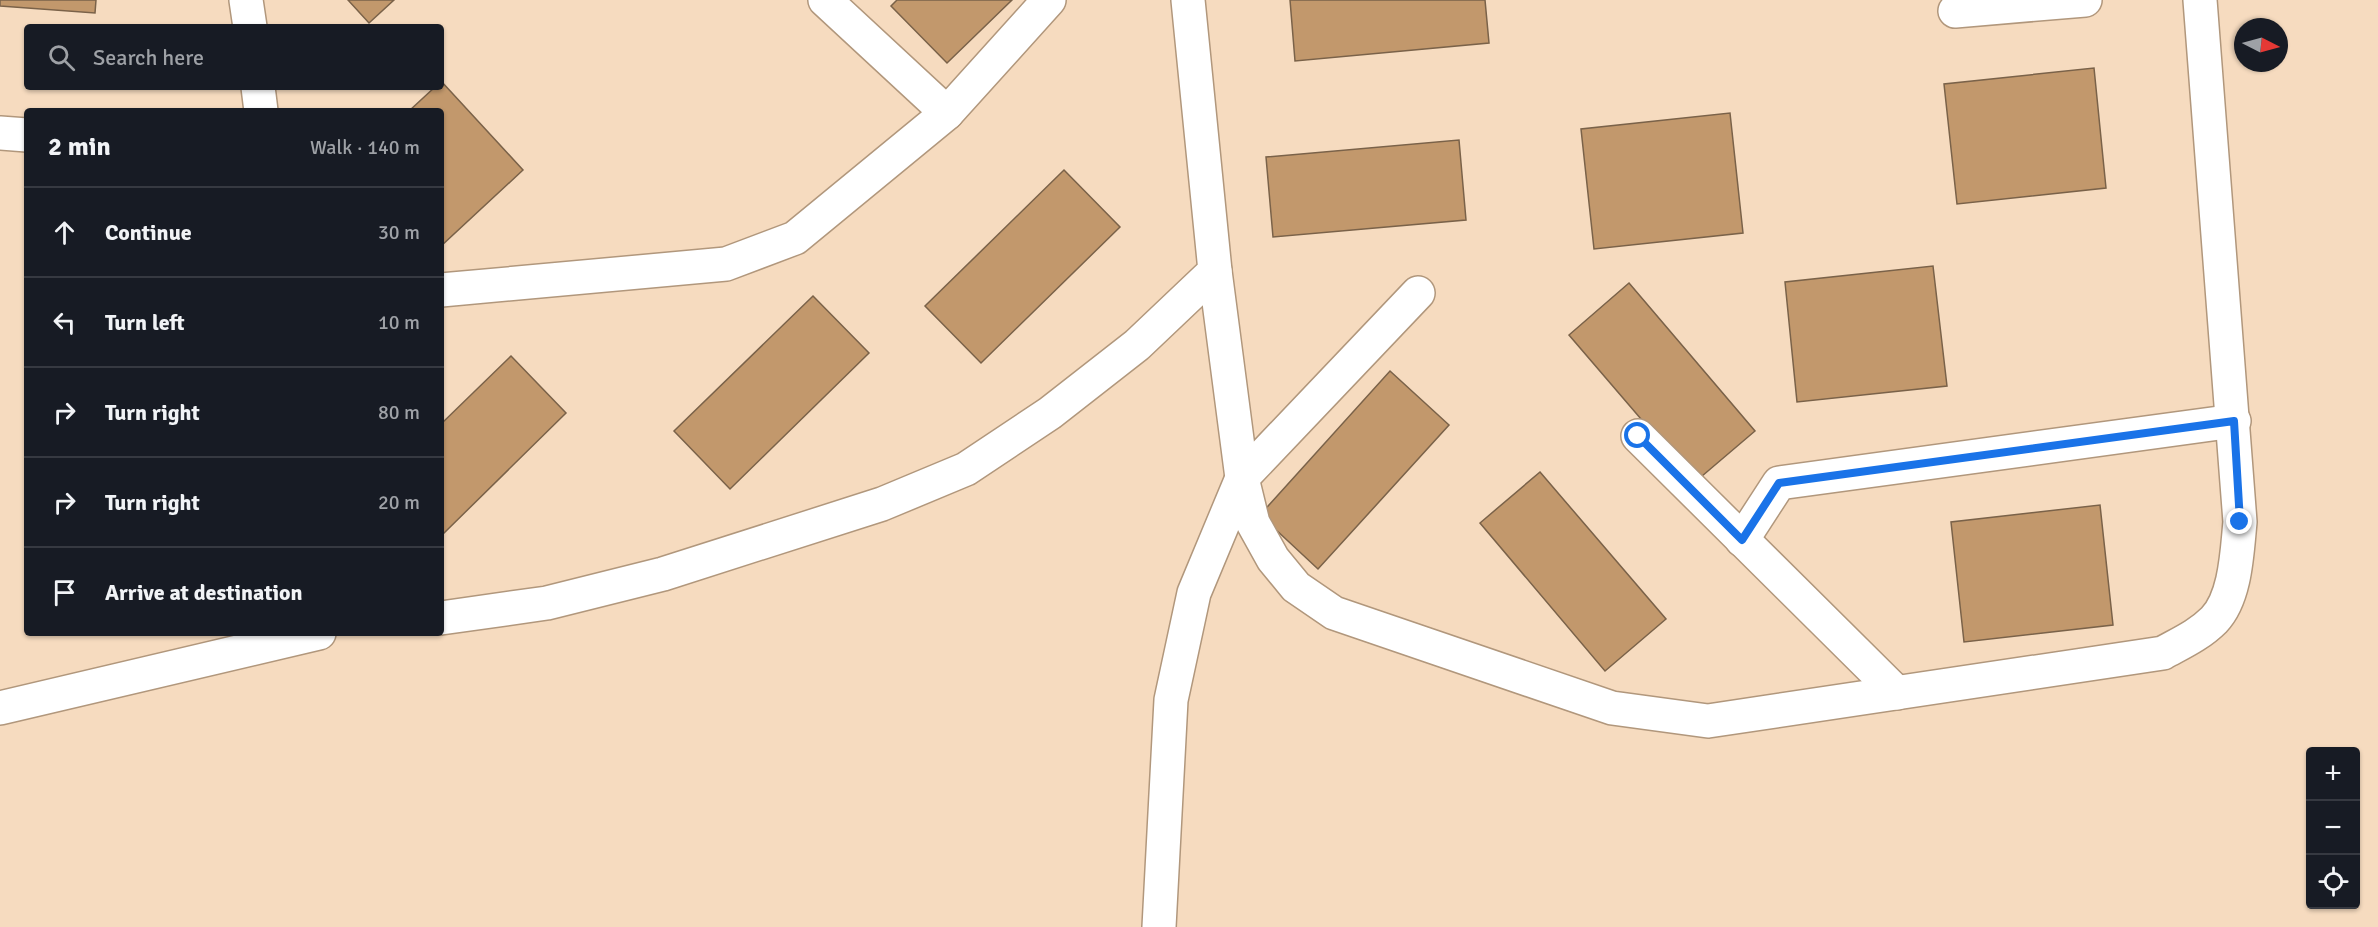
<!DOCTYPE html>
<meta charset="utf-8">
<style>
body{margin:0;font-family:Signika,sans-serif;background:#20242c;color:#f1f3f6}
.controls{position:absolute;right:18px;bottom:18px;display:grid;overflow:hidden;border-radius:6px;box-shadow:0 2px 4px #0004}
.controls button{width:54px;height:54px;display:grid;place-items:center;padding:0;border:0;border-bottom:2px solid #363941;background:#171b24;color:#f1f3f6;font:30px sans-serif}
.compass{position:absolute;left:2234px;top:18px;width:54px;height:54px;border-radius:50%;background:#171b24;box-shadow:0 2px 4px #0004;rotate:96deg}
.stop{position:absolute;width:18px;height:18px;margin:-14px;border:4px solid #1a73e8;border-radius:50%;background:#fff}
.stop.end{background:#1a73e8;border-color:#fff;box-shadow:0 2px 6px #0008}
.list{margin:0;padding:0;list-style:none}
h2{display:flex;justify-content:space-between;align-items:center;height:78px;margin:0;padding:0 24px;font-size:26px}
h2 small{font-size:20px;font-weight:400;color:#9ea1a6}
.list li{display:grid;grid-template-columns:39px 1fr auto;gap:18px;align-items:center;box-sizing:border-box;height:90px;padding:0 24px;border-top:2px solid #363941}
.list b{display:block;font-size:22px;white-space:nowrap}
.list em{font-size:20px;font-style:normal;color:#9ea1a6}
.icon{flex:none;width:33px;height:33px;fill:none;stroke:currentColor;stroke-width:2;stroke-linecap:round;stroke-linejoin:round}
.map{position:relative;flex:none;width:2378px;height:927px;overflow:hidden}
.search{position:absolute;background:#171b24;box-shadow:0 2px 4px #0004;left:24px;top:24px;width:420px;height:66px;display:flex;align-items:center;gap:15px;box-sizing:border-box;padding:0 21px;border-radius:6px;color:#9ea1a6;font-size:22px}
.panel{position:absolute;background:#171b24;box-shadow:0 2px 4px #0004;left:24px;top:108px;width:420px;height:528px;border-radius:6px}
.map>svg:first-child{display:block}
.building{fill:#c2986c;stroke:#7a6249;stroke-width:1.5}
.lines{fill:none;stroke-linecap:round;stroke-linejoin:round}
.minor-casing{stroke:#b1977c;stroke-width:36}
.minor{stroke:#fff;stroke-width:33}
.route{stroke:#1a73e8;stroke-width:8}
</style>
<div class="map">
<svg width="2378" height="927" viewBox="0 0 2378 927">
<rect width="100%" height="100%" fill="#f6dbbf"/>
<g class="building">
<path d="M0,0H96L95,13L0,6Z"/>
<path d="M348,0H394L369,23Z"/>
<path d="M897,0H1012L947,63L891,6Z"/>
<path d="M1290,0H1485L1489,43L1295,61Z"/>
<path d="M2094,68L2106,188L1957,204L1944,84Z"/>
<path d="M441,81L523,170L441,246V111H409L435,87H441Z"/>
<path d="M1730,113L1743,233L1594,249L1581,129Z"/>
<path d="M1459,140L1466,220L1273,237L1266,157Z"/>
<path d="M1064,170L1120,227L981,363L925,306Z"/>
<path d="M1933,266L1947,386L1797,402L1785,282Z"/>
<path d="M1629,283L1755,431L1695,482L1569,335Z"/>
<path d="M813,296L869,353L730,489L674,431Z"/>
<path d="M511,356L566,413L441,536V424Z"/>
<path d="M1390,371L1449,425L1318,569L1260,515Z"/>
<path d="M1540,472L1666,619L1605,671L1480,523Z"/>
<path d="M2100,505L2113,625L1964,642L1951,522Z"/>
</g>
<g class="lines">
<g class="minor-casing">
<g id="minor">
<path d="M246,0L250,27"/>
<path d="M1955,11L2085,0"/>
<path d="M258,87L261,111"/>
<path d="M947,113L1049,0"/>
<path d="M0,133L27,135"/>
<path d="M1215,271L1242,478L1253,523L1273,559L1296,587L1334,613L1612,708L1708,721L2163,653C2181,643 2199,635 2214,620C2236,597 2237,551 2240,522L2200,0"/>
<path d="M441,290L726,264L795,238L947,113L825,0"/>
<path d="M1638,436L1897,693"/>
<path d="M1742,540L1779,483L2234,421"/>
<path d="M441,618L547,603L663,574L882,504L966,469L1050,413L1137,345L1215,271L1188,0"/>
<path d="M0,708L319,633"/>
<path d="M1159,927L1171,700L1194,593L1242,478L1418,293"/>
</g>
</g>
<use href="#minor" class="minor"/>
</g>
<g class="lines">
<path class="route" d="M1638,436L1742,540L1779,483L2234,421L2240,522"/>
</g>
</svg>
<div class="controls">
<button>+</button>
<button>−</button>
<button><svg class="icon" aria-label="locate" viewBox="0 0 24 24"><circle cx="12" cy="12" r="6"/><path d="M12 2v4M12 18v4M2 12h4M18 12h4"/></svg></button>
</div>
<svg class="compass" viewBox="-18 -18 36 36"><path d="M0-13l5 13h-10z" fill="#e53935"/><path d="M0 13l5-13h-10z" fill="#9ea1a6"/></svg>
<div class="stop" style="left:1638px;top:436px"></div>
<div class="stop end" style="left:2240px;top:522px"></div>
<div class="search"><svg class="icon" aria-label="search" viewBox="0 0 24 24"><circle cx="10" cy="10" r="6"/><path d="M15 15l6 6"/></svg>Search here</div>
<section class="panel">
<h2>2 min<small>Walk · 140 m</small></h2>
<ul class="list">
<li><svg class="icon" aria-label="ahead" viewBox="0 0 24 24"><path d="M12 20V5M6 11l6-6 6 6"/></svg><div><b>Continue</b></div><em>30 m</em></li>
<li><svg class="icon" aria-label="left" viewBox="0 0 24 24"><path d="M17 20v-9H6M10 6l-5 5 5 5"/></svg><div><b>Turn left</b></div><em>10 m</em></li>
<li><svg class="icon" aria-label="right" viewBox="0 0 24 24"><path d="M7 20v-9h11M14 6l5 5-5 5"/></svg><div><b>Turn right</b></div><em>80 m</em></li>
<li><svg class="icon" aria-label="right" viewBox="0 0 24 24"><path d="M7 20v-9h11M14 6l5 5-5 5"/></svg><div><b>Turn right</b></div><em>20 m</em></li>
<li><svg class="icon" aria-label="arrive" viewBox="0 0 24 24"><path d="M6 21V4h12l-3 4 3 4H6"/></svg><div><b>Arrive at destination</b></div></li>
</ul>
</section>
</div>
